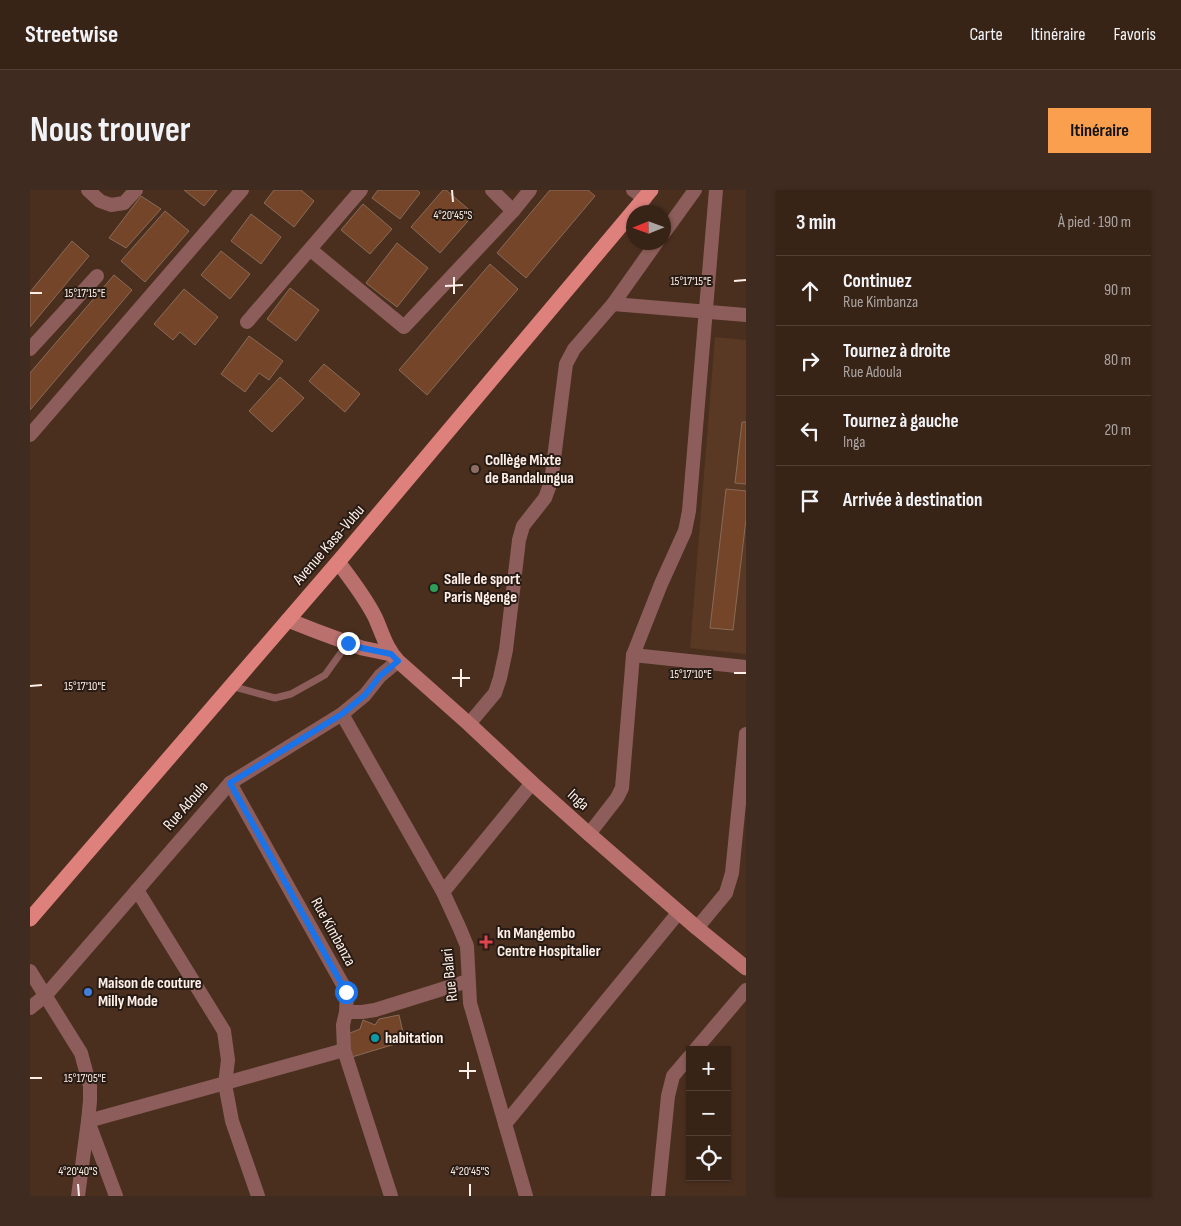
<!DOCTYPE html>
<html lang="fr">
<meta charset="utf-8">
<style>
body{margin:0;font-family:"Sofia Sans Condensed",sans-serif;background:#3f2b20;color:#f1f3f6}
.controls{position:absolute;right:15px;bottom:15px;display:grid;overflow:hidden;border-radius:0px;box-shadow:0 1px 4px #0004}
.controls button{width:45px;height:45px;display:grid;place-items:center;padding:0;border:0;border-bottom:1px solid #524036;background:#382317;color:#f1f3f6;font:25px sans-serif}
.compass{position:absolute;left:596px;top:15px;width:45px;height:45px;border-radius:50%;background:#382317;box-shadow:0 1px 4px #0004;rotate:269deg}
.stop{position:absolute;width:15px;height:15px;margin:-11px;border:4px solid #1a73e8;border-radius:50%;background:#fff}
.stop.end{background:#1a73e8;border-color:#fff;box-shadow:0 1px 5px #0008}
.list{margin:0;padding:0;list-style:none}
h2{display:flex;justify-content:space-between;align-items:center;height:65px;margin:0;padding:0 20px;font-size:21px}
h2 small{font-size:16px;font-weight:400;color:#aba4a1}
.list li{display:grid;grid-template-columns:32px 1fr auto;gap:15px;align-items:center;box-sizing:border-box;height:70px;padding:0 20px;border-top:1px solid #524036}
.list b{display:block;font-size:19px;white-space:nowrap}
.list p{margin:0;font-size:16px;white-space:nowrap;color:#aba4a1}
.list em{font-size:16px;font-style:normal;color:#aba4a1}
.icon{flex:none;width:28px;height:28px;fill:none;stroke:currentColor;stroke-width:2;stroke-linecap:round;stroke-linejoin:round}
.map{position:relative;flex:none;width:716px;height:1006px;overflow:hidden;border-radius:0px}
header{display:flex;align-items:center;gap:30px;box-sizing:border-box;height:70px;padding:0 25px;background:#382317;border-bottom:1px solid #524036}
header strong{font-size:24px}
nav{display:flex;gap:28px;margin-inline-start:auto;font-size:18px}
.intro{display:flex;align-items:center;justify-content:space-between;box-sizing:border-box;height:120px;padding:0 30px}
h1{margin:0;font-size:35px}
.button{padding:12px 22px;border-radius:0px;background:#fa9f4e;color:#111;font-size:18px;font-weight:700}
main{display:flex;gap:30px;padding:0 30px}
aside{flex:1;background:#382317;border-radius:0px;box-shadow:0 1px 4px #0004}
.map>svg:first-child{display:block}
.built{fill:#593824}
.building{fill:#744528;stroke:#896b59}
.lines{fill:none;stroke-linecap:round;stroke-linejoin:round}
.lane{stroke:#8c5d5a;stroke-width:7}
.street{stroke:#8c5d5a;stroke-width:14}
.secondary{stroke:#ba716e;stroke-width:15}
.primary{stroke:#de807c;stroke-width:15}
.route{stroke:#1a73e8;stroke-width:6}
.ticks{fill:none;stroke:#fef0e8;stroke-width:2}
.education-dot{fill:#8d6e63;stroke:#271b14;stroke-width:2}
.leisure-dot{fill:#2e9e5b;stroke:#271b14;stroke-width:2}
.health-dot{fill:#e0444e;stroke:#271b14;stroke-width:2}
.shop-dot{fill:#3f7fe0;stroke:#271b14;stroke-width:2}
.culture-dot{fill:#0f9aa8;stroke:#271b14;stroke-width:2}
.labels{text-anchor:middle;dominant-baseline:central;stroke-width:4;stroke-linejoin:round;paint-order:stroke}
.poi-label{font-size:16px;font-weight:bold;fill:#fef0e8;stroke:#271b14;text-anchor:start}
.street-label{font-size:16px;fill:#fef0e8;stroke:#271b14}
.ticks-label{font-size:12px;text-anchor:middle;fill:#fef0e8;stroke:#271b14;stroke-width:4;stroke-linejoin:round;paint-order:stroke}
</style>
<header>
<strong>Streetwise</strong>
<nav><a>Carte</a><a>Itinéraire</a><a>Favoris</a></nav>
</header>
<div class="intro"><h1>Nous trouver</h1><a class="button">Itinéraire</a></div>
<main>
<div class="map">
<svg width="716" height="1006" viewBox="0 0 716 1006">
<rect width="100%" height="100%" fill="#4a2f1f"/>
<path class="built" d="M685,147L716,150V464L660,458Z"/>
<g class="building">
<path d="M154,0H187L174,16Z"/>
<path d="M244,0H271L284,11L264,37L234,13Z"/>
<path d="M348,0H387L390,3L370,29L342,8Z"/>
<path d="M413,0H416L444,24L410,63L381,37Z"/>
<path d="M520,0H558L565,6L496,88L467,63Z"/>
<path d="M111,6L131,19L96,58L79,48Z"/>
<path d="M333,14L362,39L340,64L311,40Z"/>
<path d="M135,21L159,41L115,92L91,71Z"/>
<path d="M221,24L251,47L231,74L201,51Z"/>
<path d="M42,51L59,66L0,137V102Z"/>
<path d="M367,53L398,78L367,117L336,93Z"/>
<path d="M191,61L220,84L200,109L171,85Z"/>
<path d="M460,74L488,99L397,205L369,180Z"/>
<path d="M84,85L102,100L0,220V183Z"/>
<path d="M260,98L289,120L266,151L237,129Z"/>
<path d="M154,99L188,127L165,155L150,142L143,150L124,134Z"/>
<path d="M219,146L253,171L239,190L229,183L215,202L191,184Z"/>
<path d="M294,174L330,204L315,222L279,191Z"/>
<path d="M250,187L274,208L242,242L219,221Z"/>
<path d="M712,232H716V294L705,293Z"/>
<path d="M696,299L716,301V329L703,440L680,438Z"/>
<path d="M369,825L375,851L322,867L315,845L330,839L333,830L345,835L349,829Z"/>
</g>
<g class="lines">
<path class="lane" d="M201,496L245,508L261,504L295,485L318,453"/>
<g class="street">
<path d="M58,0L70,11L81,15L94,13L106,0"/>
<path d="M462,0L483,21"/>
<path d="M603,0L615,9"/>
<path d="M634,43L665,0"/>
<path d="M281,60L374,137L483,21L500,0"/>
<path d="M583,114L716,125"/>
<path d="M217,132L331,0"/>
<path d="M0,159L67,86"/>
<path d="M0,245L212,0"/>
<path d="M603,465L716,477"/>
<path d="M312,524L413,702L430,739L437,756L440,813L496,1006"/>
<path d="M439,534L465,503L470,488L476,460L489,350L493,336L515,308L521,292L536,174L544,159L583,114L627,52"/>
<path d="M200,593L317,802L316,822L313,835L314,860L361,1006"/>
<path d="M559,644L587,608L592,598L603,465L631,394L655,341L659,321L686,0"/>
<path d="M107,700L194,841L198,870L195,894L202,931L228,1006"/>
<path d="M413,702L502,593"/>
<path d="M667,738L696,703L702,683L716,544"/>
<path d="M0,781L51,863L60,896V911L58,931L86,1006"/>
<path d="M0,818L16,805L200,593L312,524L335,505L350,486L368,471"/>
<path d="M316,822H332L345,820L438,791"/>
<path d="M665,860L716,800"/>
<path d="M475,934L649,722"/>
<path d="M48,1006L58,931L314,860"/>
<path d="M628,1006L638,906L643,886L660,866"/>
</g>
<g class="secondary">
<path d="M308,372C321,389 335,407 345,427C352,442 356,459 368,471L439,534L502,593L559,644L667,738L716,778"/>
<path d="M258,430L286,441L332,458L361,464"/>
</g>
<path class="primary" d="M0,729L308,372L621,0"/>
</g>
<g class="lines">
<path class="route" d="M316,802L200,593L312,524L335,505L350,486L368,471L361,464L332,458L318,453"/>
</g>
<path class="ticks" d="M422,0L423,12M424,87V104M704,91L716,90M415,96L433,95M0,103H12M431,479V497M704,483H716M422,488H440M0,496L12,495M438,872V889M429,881H446M0,888H12M48,994L49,1006M440,994V1006"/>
<circle class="education-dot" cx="445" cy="279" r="5"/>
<circle class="leisure-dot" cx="404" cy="398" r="5"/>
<path class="health-dot" d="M453.5 744.5h5v5h5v5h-5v5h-5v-5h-5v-5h5z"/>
<circle class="shop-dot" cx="58" cy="802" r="5"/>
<circle class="culture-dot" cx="345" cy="848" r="5"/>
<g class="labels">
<g class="poi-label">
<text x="455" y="270">Collège Mixte<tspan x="455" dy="18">de Bandalungua</tspan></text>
<text x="414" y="389">Salle de sport<tspan x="414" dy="18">Paris Ngenge</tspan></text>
<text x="467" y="743">kn Mangembo<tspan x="467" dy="18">Centre Hospitalier</tspan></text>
<text x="68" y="793">Maison de couture<tspan x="68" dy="18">Milly Mode</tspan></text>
<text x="355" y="848">habitation</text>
</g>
<g class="street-label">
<text transform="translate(299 355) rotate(-49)">Avenue Kasa-Vubu</text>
<text transform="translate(548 610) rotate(42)">Inga</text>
<text transform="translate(156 616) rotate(-49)">Rue Adoula</text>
<text transform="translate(303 742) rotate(61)">Rue Kimbanza</text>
<text transform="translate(420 785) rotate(-96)">Rue Balari</text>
</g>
</g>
<g class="ticks-label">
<text x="423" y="29">4°20'45"S</text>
<text x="661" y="95">15°17'15"E</text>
<text x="55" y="107">15°17'15"E</text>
<text x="661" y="488">15°17'10"E</text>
<text x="55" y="500">15°17'10"E</text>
<text x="55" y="892">15°17'05"E</text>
<text x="48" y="985">4°20'40"S</text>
<text x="440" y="985">4°20'45"S</text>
</g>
</svg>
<div class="controls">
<button>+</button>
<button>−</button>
<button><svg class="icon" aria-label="locate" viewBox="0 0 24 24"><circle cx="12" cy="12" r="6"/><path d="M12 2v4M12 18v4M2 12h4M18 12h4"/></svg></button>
</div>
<svg class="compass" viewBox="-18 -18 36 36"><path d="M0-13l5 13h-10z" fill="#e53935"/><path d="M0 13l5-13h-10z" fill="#aba4a1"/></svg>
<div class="stop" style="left:316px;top:802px"></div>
<div class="stop end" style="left:318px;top:453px"></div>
</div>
<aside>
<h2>3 min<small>À pied · 190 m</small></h2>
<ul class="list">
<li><svg class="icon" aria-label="ahead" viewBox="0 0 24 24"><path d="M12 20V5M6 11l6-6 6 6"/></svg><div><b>Continuez</b><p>Rue Kimbanza</p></div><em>90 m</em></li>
<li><svg class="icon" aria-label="right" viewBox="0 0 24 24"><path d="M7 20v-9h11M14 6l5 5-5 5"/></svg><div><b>Tournez à droite</b><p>Rue Adoula</p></div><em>80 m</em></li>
<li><svg class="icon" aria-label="left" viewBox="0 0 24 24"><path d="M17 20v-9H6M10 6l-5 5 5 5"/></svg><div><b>Tournez à gauche</b><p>Inga</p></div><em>20 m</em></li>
<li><svg class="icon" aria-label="arrive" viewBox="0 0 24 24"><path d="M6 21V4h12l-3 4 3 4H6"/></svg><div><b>Arrivée à destination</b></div></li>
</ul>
</aside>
</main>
